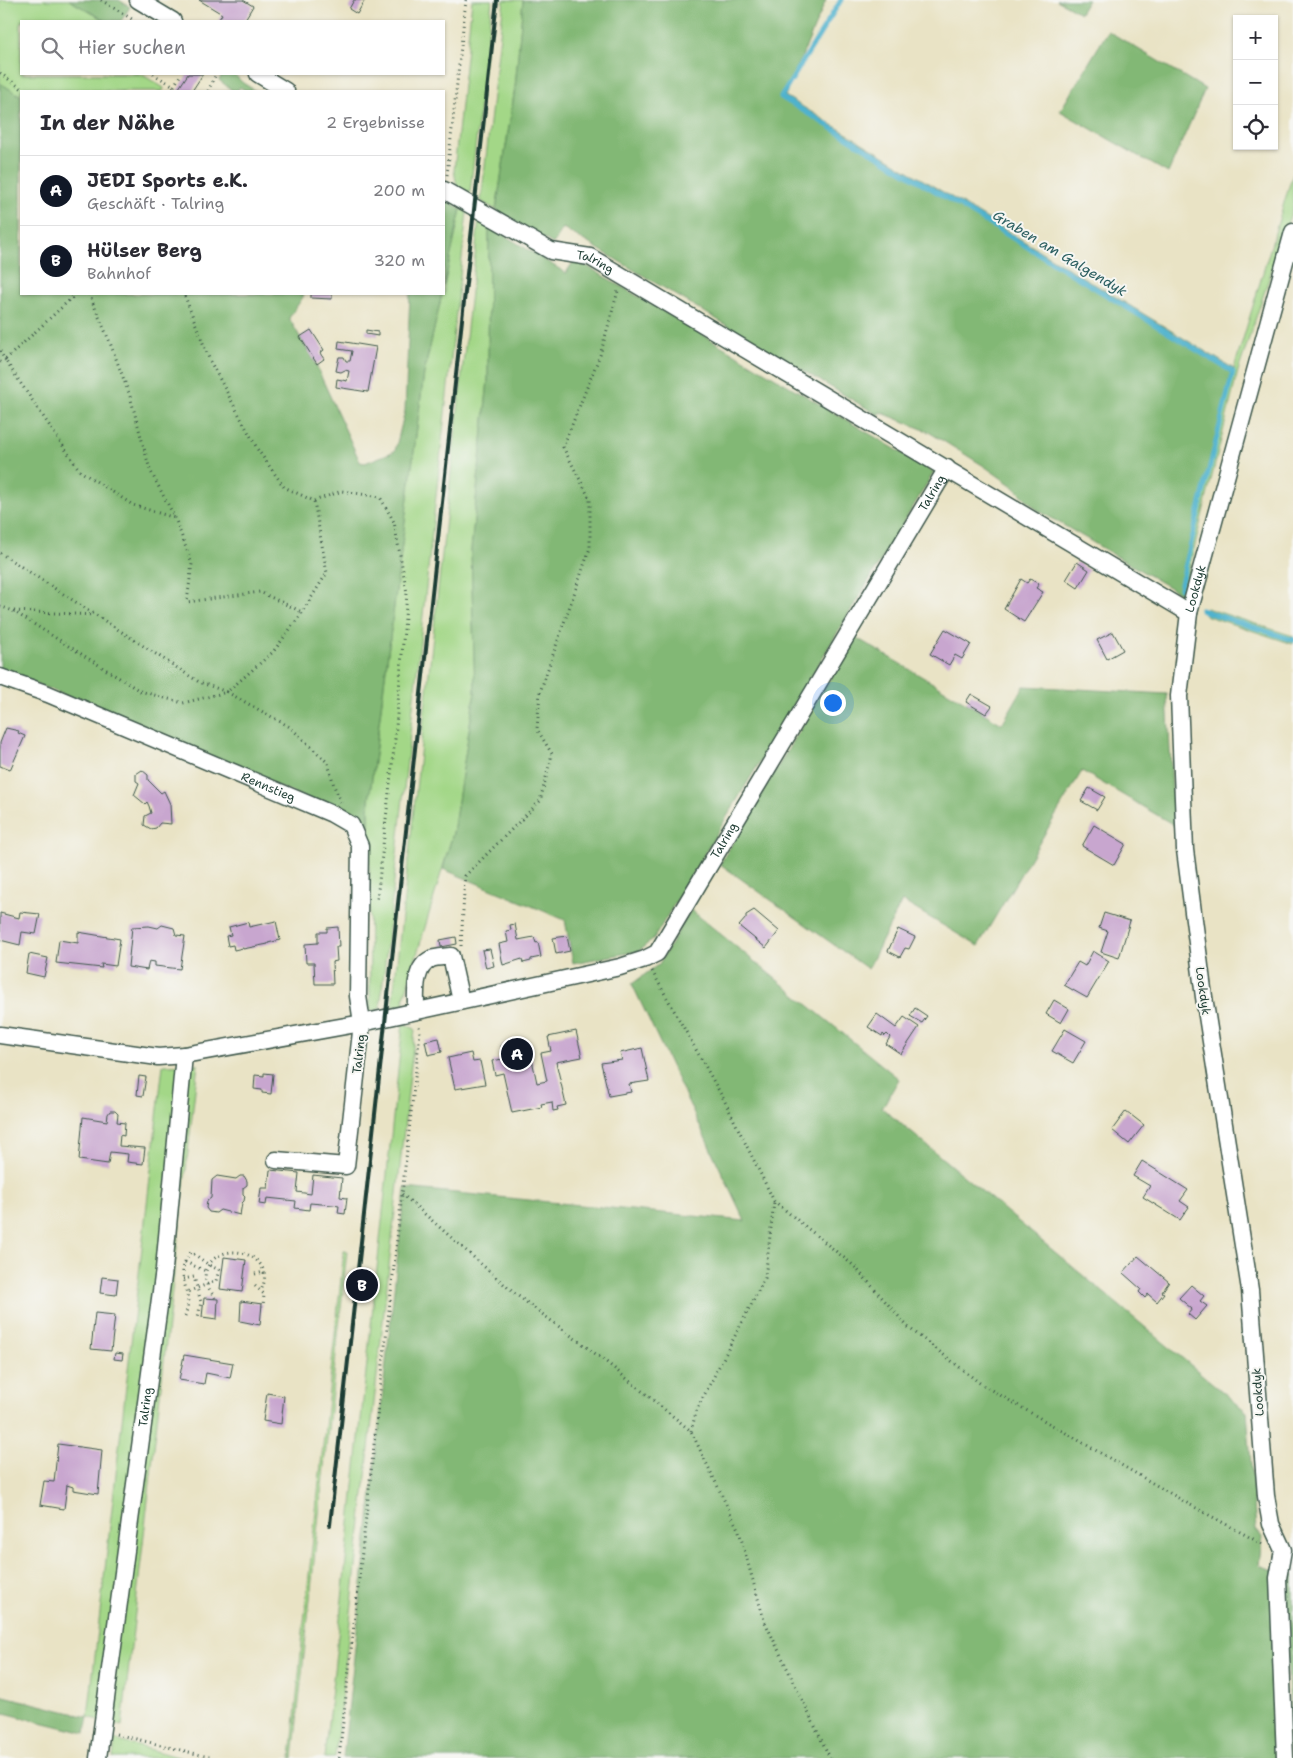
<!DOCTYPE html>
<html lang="de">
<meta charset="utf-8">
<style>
body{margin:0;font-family:"Shantell Sans",sans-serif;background:#f2f2f3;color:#2b2b33}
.controls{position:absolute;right:15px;top:15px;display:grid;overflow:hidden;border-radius:0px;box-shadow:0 1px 4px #0004}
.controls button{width:45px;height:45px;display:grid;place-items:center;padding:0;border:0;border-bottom:1px solid #e1e1e2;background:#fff;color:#2b2b33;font:25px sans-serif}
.you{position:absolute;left:832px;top:702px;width:18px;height:18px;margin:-12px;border:4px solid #fff;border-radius:50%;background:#1a73e8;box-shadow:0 0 0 8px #1a73e833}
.badge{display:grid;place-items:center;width:32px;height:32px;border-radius:50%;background:#111827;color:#fff;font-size:16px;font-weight:700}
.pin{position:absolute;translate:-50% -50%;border:2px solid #fff;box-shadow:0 1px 5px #0006}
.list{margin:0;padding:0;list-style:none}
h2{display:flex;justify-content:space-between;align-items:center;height:65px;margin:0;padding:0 20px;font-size:21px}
h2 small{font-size:16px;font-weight:400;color:#7c7c81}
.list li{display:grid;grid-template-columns:32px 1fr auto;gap:15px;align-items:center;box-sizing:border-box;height:70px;padding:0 20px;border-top:1px solid #e1e1e2}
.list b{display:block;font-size:19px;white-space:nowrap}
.list p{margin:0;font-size:16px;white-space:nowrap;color:#7c7c81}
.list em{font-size:16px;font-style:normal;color:#7c7c81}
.icon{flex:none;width:28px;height:28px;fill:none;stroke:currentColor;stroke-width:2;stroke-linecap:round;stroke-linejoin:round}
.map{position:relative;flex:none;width:1293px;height:1758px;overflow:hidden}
.search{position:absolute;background:#fff;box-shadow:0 1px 4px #0004;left:20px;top:20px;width:425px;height:55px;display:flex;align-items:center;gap:12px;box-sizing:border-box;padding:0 18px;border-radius:0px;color:#7c7c81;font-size:19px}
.panel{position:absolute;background:#fff;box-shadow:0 1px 4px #0004;left:20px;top:90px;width:425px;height:205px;border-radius:0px}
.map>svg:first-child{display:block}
.green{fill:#a3d787;stroke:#618a5e}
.forest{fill:#82b874;stroke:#507a54}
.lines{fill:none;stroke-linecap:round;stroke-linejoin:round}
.stream{stroke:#4fb2ce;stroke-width:5}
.building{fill:#c8a6cf}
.minor-casing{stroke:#3d564a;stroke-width:19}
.path{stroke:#3d564a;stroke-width:3;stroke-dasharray:1 4;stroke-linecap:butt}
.minor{stroke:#fff;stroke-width:16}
.rail{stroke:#1f3d34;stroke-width:4}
.labels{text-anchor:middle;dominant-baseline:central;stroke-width:4;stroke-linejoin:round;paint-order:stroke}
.street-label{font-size:12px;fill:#1f3d34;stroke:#f6f6f2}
.water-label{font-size:14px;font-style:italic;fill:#2d6062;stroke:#f6f6f2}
</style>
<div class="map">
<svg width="1293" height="1758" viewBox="0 0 1293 1758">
<rect width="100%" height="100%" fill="#f6f6f2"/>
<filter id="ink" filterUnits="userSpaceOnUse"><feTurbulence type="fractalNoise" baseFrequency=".02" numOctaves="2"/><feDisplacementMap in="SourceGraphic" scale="10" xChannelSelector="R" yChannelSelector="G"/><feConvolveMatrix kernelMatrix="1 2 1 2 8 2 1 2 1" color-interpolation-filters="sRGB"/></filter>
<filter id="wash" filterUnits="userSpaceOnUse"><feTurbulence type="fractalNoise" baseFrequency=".0096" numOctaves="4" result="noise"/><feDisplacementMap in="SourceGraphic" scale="20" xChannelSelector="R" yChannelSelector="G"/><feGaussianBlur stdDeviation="1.12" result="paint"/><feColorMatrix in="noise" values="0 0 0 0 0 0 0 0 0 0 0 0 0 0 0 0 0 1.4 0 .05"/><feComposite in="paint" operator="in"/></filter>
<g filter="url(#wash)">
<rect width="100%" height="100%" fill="#e9e3c5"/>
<g class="green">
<path d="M0,0H69L106,21H21V74H141L164,88L163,91H21V96L0,83Z"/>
<path d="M472,0H492L470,193L457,186L454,171Z"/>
<path d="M504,0H523L515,88L496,210L481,201Z"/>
<path d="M1293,173V207L1238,371L1183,593H1179L1234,369Z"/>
<path d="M461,209L467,212L380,1009L370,1011L369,801L424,373L442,294H444V286Z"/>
<path d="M479,220L489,226L488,380L471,550L475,692L453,833L404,998L405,1004L392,1007Z"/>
<path d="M1206,608L1293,636V644L1205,615Z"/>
<path d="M403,1023L415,1029L335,1758H324L339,1627Z"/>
<path d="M198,1064L122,1726L88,1717L163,1065Z"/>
<path d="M344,1251H347L293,1758H291L304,1622Z"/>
<path d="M115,1740L182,1758H113Z"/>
</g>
<g class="forest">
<path d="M69,0H119L130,7L121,21H106Z"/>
<path d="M523,0H826L785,96L1234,369L1179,593L1036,509L1014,487L984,466L927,431L880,412L878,415L563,228L553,244L496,210L515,88Z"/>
<path d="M1057,0H1088L1080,13Z"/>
<path d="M1108,31L1205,89L1168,173L1060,111Z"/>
<path d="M223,74H234L243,83L256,91H246L240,87L237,91H233L219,80Z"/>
<path d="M0,83L21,96V294H304L303,297L289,318L314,361L360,462L365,463L395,451L405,411L410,294H442L424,373L369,801V825L52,690L0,672Z"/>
<path d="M444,201L450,202L461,209L444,286Z"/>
<path d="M489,226L566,273L575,259L934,472L654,938L639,951L573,963L565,920L443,869L453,833L475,692L471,550L488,380Z"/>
<path d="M855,637L1002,724L1024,686L1167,694L1174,825L1082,771L978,946L902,901L868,969L720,864Z"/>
<path d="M691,910L899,1079L882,1108L1247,1412L1256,1530L1262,1537L1259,1565L1276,1571L1281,1758H343L405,1188L745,1221L632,984L659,964Z"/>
<path d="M1287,1574L1293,1575V1758L1283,1583Z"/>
<path d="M0,1695L88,1717L85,1733L0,1712Z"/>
</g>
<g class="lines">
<g class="stream">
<path d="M841,0L781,97L1233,372L1180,588"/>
<path d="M1201,610L1293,640"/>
</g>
</g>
<g id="blocks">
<g class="building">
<path d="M199,0H243L253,6L244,21H218L222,14Z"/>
<path d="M354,0H365L357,14L349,9Z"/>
<path d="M188,74H203L192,91H177Z"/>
<path d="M311,294H332V299L311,298Z"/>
<path d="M311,330L324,350L320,353L324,359L317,364L300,337Z"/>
<path d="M366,330L378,332V336L366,334Z"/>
<path d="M339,341L376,347L368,392L336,387L337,379L347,381L349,371L345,370L341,372L336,371L339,357H344L346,361H350L352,351L338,349Z"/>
<path d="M1077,562L1089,570L1078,588L1066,580Z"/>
<path d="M1021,579L1027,583L1030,579L1039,584L1036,588L1043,592L1024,622L1004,609Z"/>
<path d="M945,629L971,644L962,659L955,655L949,665L930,654Z"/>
<path d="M1113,632L1123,650L1107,659L1097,640Z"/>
<path d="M971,694L992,706L986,714L966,702Z"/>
<path d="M6,728L19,731L18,733L25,736L10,770L0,766V743Z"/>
<path d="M142,770L148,775V780L161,793L164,791L170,804L171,824L160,823L156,828L151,829L144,825L145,816L151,813L149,806L147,802L145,804L134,795L139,783L136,781V774Z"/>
<path d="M1089,788L1105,797L1097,810L1081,801Z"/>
<path d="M1094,825L1126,844L1114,865L1082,846Z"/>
<path d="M754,910L779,931L766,948L739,926L746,918V915Z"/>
<path d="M20,912L40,914L36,934L22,932L20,945L0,940V913L19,918Z"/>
<path d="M1104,913L1130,921L1119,958L1101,952L1108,931L1099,928Z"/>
<path d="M276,921L280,940L268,943V944L243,949V948L234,950L233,945L228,946L226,936L231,935L229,927L248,922L249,927Z"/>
<path d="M515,924L518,940L534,937L536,943L538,942L541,957L531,959V961L523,963L522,959L503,965L499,944L508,942L506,931L511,930L510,925Z"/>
<path d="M162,925L174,928L176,935L185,936L180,969L155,966V962L149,961L147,970L128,967L132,927L149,926L158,928Z"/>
<path d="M338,927L339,947H336L337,961L332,962L333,984H315L314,963H306L305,944L318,943V932H327V928Z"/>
<path d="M898,929L915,937L909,949L905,948L900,957L888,951Z"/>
<path d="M78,932L120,939L116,966L101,964L102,968L56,963L59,940L78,943Z"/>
<path d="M567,936L570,951L556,954L553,938Z"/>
<path d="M456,937L457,944L441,947L440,940Z"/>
<path d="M490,949L494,966L486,968L482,950Z"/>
<path d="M1093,951L1109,961L1087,998L1064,985L1078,962L1085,966Z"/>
<path d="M29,954L48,958L44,977L26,973Z"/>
<path d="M1054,1000L1069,1009L1061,1023L1046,1014Z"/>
<path d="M915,1008L927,1016L922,1023L910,1016Z"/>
<path d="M877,1014L896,1028L904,1017L919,1027L901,1054L886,1044L890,1037L887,1034L885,1036L883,1034L882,1036L868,1027Z"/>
<path d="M1065,1029L1086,1041L1073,1063L1052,1051Z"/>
<path d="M576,1031L582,1057L556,1062L566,1105L557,1107L558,1110L553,1111L552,1102L541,1104L542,1107L512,1113L503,1073L495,1075L492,1061L502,1059L504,1057L501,1046L508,1043L510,1044L525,1041L527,1051L531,1055L537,1083L547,1081L541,1053L551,1051L548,1037Z"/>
<path d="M439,1038L442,1052L428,1055L425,1041Z"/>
<path d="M642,1048L649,1081L629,1084L631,1092L609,1096L601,1063L622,1060L620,1053Z"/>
<path d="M471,1053L473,1062L480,1061L485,1084L455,1089L448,1058Z"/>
<path d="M264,1073L273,1074L271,1094L262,1093V1090L254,1089L255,1075L264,1076Z"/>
<path d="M139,1076L146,1077L143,1096L137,1095Z"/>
<path d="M110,1111H115L118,1114L117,1122L125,1123L124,1136L120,1135L119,1146L145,1148L143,1164L127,1162L128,1154L110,1152L108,1164L79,1160L83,1117L107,1121L108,1114Z"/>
<path d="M1126,1111L1144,1125L1129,1144L1112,1130Z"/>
<path d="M1142,1161L1188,1190L1180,1201L1189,1207L1180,1220L1143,1197L1150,1186L1133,1176Z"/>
<path d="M270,1170L299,1173L297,1192L311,1194L313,1175L342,1178L340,1197L347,1198L345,1214L338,1213L339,1206L333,1205L310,1203L309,1210L295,1208L296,1201L267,1198L266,1205L259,1204L261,1188H268Z"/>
<path d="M217,1176L236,1179L240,1176H244L247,1181V1185L243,1188V1194L245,1196L244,1201L242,1203L240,1215L220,1210L216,1213L209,1212L206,1208L207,1201L211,1198L212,1180Z"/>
<path d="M1138,1256L1169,1282L1162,1292L1164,1293L1157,1302L1148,1294L1145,1298L1139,1292L1141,1289L1123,1273Z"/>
<path d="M224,1257L246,1260L242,1292L220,1289Z"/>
<path d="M102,1277L118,1279L116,1295L100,1293Z"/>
<path d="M1191,1285L1204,1296L1200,1301L1207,1306L1195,1320L1188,1314L1192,1309L1179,1298Z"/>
<path d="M204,1298L218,1299L217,1319L202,1317Z"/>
<path d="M241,1301L262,1304L260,1325L240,1321Z"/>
<path d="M95,1313L115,1315L111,1351L91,1349Z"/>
<path d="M115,1353L123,1354L122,1360L114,1359Z"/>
<path d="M184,1355L233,1363L230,1378L206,1373L204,1384L179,1380Z"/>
<path d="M267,1393L284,1396L281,1424L263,1421Z"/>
<path d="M58,1444L102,1450L98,1494L73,1490V1487L67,1485L64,1509L40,1505L44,1481L54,1482Z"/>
</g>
</g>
</g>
<g filter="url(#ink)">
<use href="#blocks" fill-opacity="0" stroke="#3d564a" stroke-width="1"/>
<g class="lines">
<g class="minor-casing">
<g id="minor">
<path d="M138,0L173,21"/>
<path d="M258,74L286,91"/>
<path id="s1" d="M444,190L551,251L590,257L1189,613"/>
<path id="s2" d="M0,677L48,694L332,814L351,825L360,846L358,996L362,1023L346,1166L276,1160"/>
<path d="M416,1010C416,994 413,968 431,959C437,957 445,957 451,956L461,1001"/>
<path id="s3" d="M0,1035L158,1057L184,1055L362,1023L620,967L645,959L657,953L947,468"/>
<path id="s4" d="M98,1758L164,1269L184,1055"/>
<path id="s5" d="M1285,1758L1278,1578L1283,1550L1271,1524L1266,1496L1250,1290L1204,997L1185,850L1179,696L1189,613L1293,232"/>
</g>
</g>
<g class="path">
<path d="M101,0L135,21"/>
<path d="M0,73L25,91"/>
<path d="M153,74L174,86L171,91"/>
<path d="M174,86L181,74"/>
<path d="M208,91L216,74"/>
<path d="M447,175L466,0"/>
<path d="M76,294L5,360L80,471L133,505L175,518"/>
<path d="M89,294L109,340L130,396L150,470L175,518L192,564L187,602L260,592L302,612"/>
<path d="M0,351L5,360L0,362"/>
<path d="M314,501L342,491L380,497L394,522L407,593L395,739L377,899"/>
<path d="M0,553L199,682L227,692L273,652L299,617L327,573L314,501L284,487L258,450L210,361L184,294"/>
<path d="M0,606L13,611L94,615"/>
<path d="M13,611L140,691L183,703L227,692L290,727L328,763L334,786L341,802"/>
<path d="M461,946L465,876L540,801L552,754L537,729L540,692L590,548V499L563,447L600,355L618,291"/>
<path d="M652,971L723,1098L774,1201L854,1266L908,1327L981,1384L1187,1503L1264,1545"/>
<path d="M402,1194L514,1293L605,1361L691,1431L739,1531L764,1620L830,1758"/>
<path d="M185,1262L206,1271"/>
<path d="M255,1274L264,1272"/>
<path d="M183,1279L194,1277L201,1302L198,1317"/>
<path d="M255,1286L264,1294L263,1307"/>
<path d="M215,1298C212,1293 207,1287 206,1281C204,1275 206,1269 210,1263C230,1238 278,1259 261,1290"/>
<path d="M185,1316C196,1292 171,1276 191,1252L209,1265L219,1270L216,1281L187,1292"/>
<path d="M691,1431L697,1409L765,1278L774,1202"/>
<path d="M116,1734L213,1758"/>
<path d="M339,1758L420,1033L419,1026"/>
</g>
<use href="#minor" class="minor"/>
<path class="rail" d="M330,1525L497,0"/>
</g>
</g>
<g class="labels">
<g class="street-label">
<text stroke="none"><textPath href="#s1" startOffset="169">Talring</textPath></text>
<text stroke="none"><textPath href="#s3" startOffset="1206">Talring</textPath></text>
<text stroke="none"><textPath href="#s5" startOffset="1180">Lookdyk</textPath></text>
<text stroke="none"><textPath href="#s2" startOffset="290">Rennstieg</textPath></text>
<text stroke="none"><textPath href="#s3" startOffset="801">Talring</textPath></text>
<text transform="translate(1203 991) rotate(82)">Lookdyk</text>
<text transform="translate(359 1054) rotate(-83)">Talring</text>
<text transform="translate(1258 1392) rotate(-94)">Lookdyk</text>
<text stroke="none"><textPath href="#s4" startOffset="354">Talring</textPath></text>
</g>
<g class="water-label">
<text transform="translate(1060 253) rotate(31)">Graben am Galgendyk</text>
</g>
</g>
</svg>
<div class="controls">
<button>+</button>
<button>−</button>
<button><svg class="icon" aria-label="locate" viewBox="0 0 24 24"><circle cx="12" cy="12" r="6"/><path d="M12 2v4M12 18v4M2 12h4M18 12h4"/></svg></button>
</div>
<div class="you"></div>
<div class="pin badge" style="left:517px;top:1054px">A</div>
<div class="pin badge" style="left:362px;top:1285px">B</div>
<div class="search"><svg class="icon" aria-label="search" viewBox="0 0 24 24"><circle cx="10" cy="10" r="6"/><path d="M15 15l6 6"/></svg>Hier suchen</div>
<section class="panel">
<h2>In der Nähe<small>2 Ergebnisse</small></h2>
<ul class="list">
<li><span class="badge">A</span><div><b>JEDI Sports e.K.</b><p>Geschäft · Talring</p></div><em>200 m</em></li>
<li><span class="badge">B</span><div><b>Hülser Berg</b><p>Bahnhof</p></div><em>320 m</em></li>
</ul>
</section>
</div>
